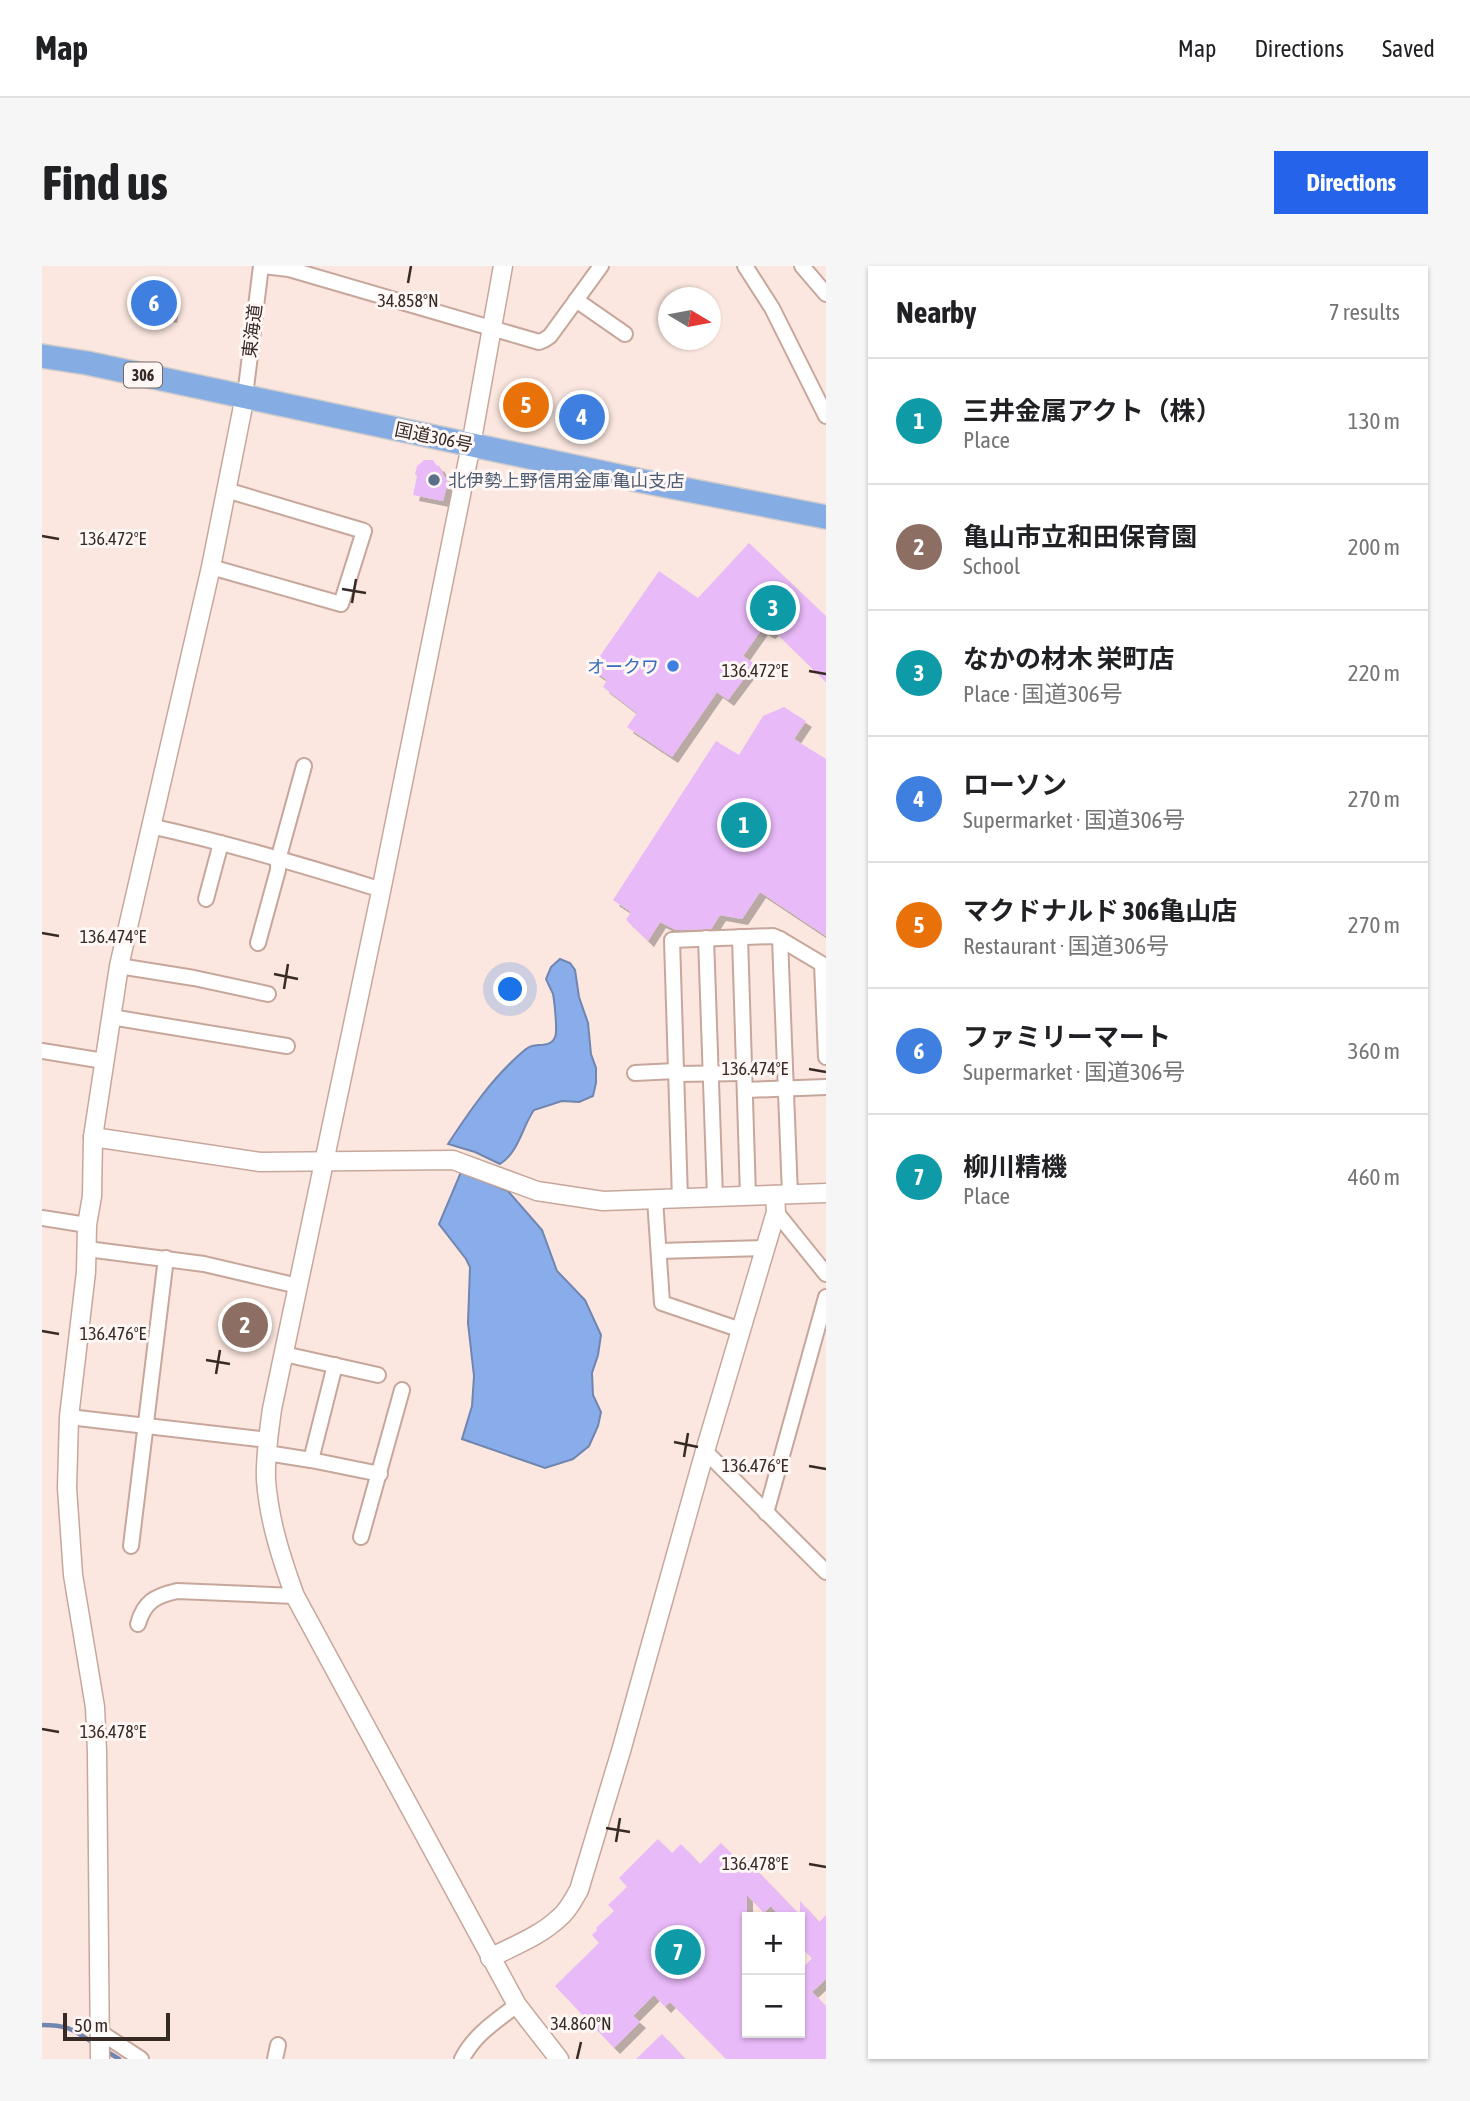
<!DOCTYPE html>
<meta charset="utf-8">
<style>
body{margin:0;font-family:"Asap Condensed","Noto Sans JP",sans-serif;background:#f6f6f6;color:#202124}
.controls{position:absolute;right:21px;bottom:21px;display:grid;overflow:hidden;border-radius:0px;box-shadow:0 2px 5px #0004}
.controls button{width:63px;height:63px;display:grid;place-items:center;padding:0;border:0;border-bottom:2px solid #e0e0e0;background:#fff;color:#202124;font:35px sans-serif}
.compass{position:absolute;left:616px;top:21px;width:63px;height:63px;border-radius:50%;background:#fff;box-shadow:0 2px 5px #0004;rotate:100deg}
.scale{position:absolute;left:21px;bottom:18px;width:107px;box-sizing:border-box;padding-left:7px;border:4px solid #372a25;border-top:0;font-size:19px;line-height:24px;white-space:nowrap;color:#372a25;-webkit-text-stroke:5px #fef7f5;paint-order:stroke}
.you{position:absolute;left:469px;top:724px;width:24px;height:24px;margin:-18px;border:5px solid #fff;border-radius:50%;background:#1a73e8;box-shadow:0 0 0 10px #1a73e833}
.badge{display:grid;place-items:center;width:46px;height:46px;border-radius:50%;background:#2563eb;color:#fff;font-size:23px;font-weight:700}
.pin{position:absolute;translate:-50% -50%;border:4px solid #fff;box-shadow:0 2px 7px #0006}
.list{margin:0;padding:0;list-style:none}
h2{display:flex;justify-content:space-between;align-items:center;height:91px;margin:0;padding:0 28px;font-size:30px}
h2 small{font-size:23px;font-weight:400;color:#757577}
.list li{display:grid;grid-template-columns:46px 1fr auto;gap:21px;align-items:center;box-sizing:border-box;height:126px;padding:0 28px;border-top:2px solid #e0e0e0}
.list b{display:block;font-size:26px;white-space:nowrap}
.list p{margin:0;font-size:23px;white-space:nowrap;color:#757577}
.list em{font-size:23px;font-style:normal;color:#757577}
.map{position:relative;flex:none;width:784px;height:1793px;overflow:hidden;border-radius:0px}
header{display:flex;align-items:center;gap:42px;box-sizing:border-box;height:98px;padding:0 35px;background:#fff;border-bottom:2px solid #e0e0e0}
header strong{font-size:33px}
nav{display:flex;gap:38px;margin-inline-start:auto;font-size:24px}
.intro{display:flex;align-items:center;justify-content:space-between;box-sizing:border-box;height:168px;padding:0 42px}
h1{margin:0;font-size:49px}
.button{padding:18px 32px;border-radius:0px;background:#2563eb;color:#fff;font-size:24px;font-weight:700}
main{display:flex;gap:42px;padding:0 42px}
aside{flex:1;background:#fff;border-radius:0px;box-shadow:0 2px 5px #0004}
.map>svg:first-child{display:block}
.water{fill:#89acea;stroke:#7085af;stroke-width:2}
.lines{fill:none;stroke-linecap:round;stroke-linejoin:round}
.stream{stroke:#7085af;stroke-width:4.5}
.building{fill:#e9baf8;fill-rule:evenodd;filter:url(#shadow)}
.minor-casing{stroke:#c7a79b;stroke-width:18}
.tertiary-casing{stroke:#c7a79b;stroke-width:21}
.trunk-casing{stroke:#cfcccb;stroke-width:26}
.minor{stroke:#fff;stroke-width:14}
.tertiary{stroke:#fff;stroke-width:18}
.trunk{stroke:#86ace4;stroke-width:23}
.ticks{fill:none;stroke:#372a25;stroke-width:2.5}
.service-dot{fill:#5c6f8a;stroke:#fef7f5;stroke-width:2.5}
.shop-dot{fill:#3f7fe0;stroke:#fef7f5;stroke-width:2.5}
.labels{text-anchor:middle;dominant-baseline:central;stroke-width:6;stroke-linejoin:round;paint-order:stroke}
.shield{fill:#fef7f5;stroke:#736863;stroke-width:2}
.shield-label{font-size:16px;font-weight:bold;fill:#372a25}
.street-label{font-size:18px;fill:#372a25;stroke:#fef7f5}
.service-label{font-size:18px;fill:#4e5e75;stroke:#fef7f5;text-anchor:start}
.shop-label{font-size:18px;fill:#366cbe;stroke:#fef7f5;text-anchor:end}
.ticks-label{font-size:18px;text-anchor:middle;fill:#372a25;stroke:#fef7f5;stroke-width:6;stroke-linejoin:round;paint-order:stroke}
</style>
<header>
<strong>Map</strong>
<nav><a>Map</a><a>Directions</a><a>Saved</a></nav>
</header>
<div class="intro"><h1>Find us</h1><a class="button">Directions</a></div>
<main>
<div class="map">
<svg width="784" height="1793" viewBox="0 0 784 1793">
<defs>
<filter id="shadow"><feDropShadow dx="6" dy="6" stdDeviation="0" flood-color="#0004"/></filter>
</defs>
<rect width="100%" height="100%" fill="#fbe7df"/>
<g class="water">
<path d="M518,693L528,697L533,704L537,731L546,757L549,788L554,802V817L551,830L537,836L520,835L492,844C480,861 477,886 458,898L433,886L406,878C427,846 448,815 477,789C481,786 485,781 490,780C498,778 509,781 513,771C516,766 512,733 511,728C509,723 506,718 504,713L509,701Z"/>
<path d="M419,906L466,925L500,964L515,1005L543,1034L559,1069L556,1089L550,1107L551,1129L559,1146L556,1160L547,1180L531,1193L503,1202L420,1173L430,1140L432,1110L426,1057L428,1001L424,993L397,958Z"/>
</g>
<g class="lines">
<g class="stream">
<path d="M0,1759C27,1759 31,1764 53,1778"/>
<path d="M64,1785L77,1793"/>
</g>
</g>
<g class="building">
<path d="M96,22L133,29L129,51L92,44Z"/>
<path d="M382,194H391L395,200L396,199L406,216L401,235L371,229L375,210L373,208L375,200Z"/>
<path d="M707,277L784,350V416L731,364L727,367L720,363L701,390L713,398L686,434L675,426L630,491L585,461L595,447L561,421L565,414L549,403L617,305L656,332Z"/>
<path d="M742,441L764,455L752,473L784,493V670L718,626L700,653L678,649L669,663L634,664L618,656L606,675L584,654L589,646L571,634L674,475L697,489L721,450Z"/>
<path d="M616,1573L630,1587L639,1578L658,1598L679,1577L693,1591L695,1590L699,1594L702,1591L758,1649V1635L777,1656L784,1649V1713L770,1726L784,1740V1793H684L628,1736L623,1741L612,1729L591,1750L598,1756L572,1782L513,1720L557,1677L550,1669L555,1664L554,1662L572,1645L566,1639L585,1621L577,1612ZM705,1629L722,1647L729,1640L738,1651H758V1680L770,1692L758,1705V1767H705Z"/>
<path d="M620,1768L643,1793H594Z"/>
</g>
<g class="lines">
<g class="minor-casing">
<g id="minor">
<path d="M221,0L247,3L497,76L502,74L508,70L559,0"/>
<path d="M703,0L730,42L784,150"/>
<path d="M760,0L784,28"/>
<path d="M534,34L583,68"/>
<path d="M203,130L219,0"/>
<path d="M169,301L299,338L322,265L184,224"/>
<path d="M108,560C186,577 264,600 340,624"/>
<path d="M164,633L179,577"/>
<path d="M698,671L706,930"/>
<path d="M664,672L673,931"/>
<path d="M738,673L780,698L784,791"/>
<path d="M216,677L236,604V594L262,500"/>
<path d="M77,700L152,712L226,728"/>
<path d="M69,751L245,780"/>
<path d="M0,785L62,795"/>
<path d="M593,807L634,805"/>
<path d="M634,808L702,807"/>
<path d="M703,824L784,821"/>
<path d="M613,933L620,1037L699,1064"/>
<path d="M638,933L630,674L731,670L738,673L748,929"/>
<path d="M734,946L784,1008"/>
<path d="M0,952L45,959"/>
<path d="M45,983L162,998L256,1020"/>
<path d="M617,985L723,982"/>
<path d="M242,1088L336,1109"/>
<path d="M27,1151L226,1174"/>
<path d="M663,1185L784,1306"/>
<path d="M225,1187L269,1194L338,1208"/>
<path d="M269,1194L293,1099"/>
<path d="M724,1247L784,1031"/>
<path d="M319,1271L360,1124"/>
<path d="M89,1280L124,992"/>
<path d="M96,1358C102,1336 113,1330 135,1325L253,1330"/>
<path d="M58,1766L99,1793"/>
<path d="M233,1793L236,1779"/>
<path d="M420,1793C432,1769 454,1755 475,1739"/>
</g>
</g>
<g class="tertiary-casing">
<g id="tertiary">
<path d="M461,0L429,179L337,635L230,1143C227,1166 223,1190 224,1214C227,1254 239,1292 253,1330L475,1739L517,1793"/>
<path d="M51,871L218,896L411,894L495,925L561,935L784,927"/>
<path d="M448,1692C471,1680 498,1670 517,1652C526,1645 531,1634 537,1624L579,1485L663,1185L734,946L733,929"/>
<path d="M58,1793L55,1486L53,1441L31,1309L25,1222L27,1151L44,1006L45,959L50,930L51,871L77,700L169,301L203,130"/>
</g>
</g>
<g class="trunk-casing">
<path id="trunk" d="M0,90L45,97L600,215L784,251"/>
</g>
<use href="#minor" class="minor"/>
<use href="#tertiary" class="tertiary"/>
<use href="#trunk" class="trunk"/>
</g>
<path class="ticks" d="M366,17L369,0M0,270L17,273M300,323L324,327M310,337L314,313M767,405L784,408M0,667L17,670M232,708L256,713M242,723L246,698M767,803L784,806M0,1065L17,1068M164,1094L188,1098M174,1108L178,1084M632,1176L656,1181M642,1191L646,1167M767,1200L784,1203M0,1463L17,1466M564,1562L588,1566M574,1576L578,1552M767,1598L784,1601M535,1793L539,1776"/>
<circle class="service-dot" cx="392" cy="214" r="7"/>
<circle class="shop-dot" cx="631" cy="400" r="7"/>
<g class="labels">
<rect class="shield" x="82" y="96.5" width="38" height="25" rx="5"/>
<g class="shield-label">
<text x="101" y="109">306</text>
</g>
<g class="street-label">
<text transform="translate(210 65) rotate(-83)">東海道</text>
<text transform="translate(392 171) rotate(12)">国道306号</text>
</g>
<g class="service-label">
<text x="406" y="214">北伊勢上野信用金庫 亀山支店</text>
</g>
<g class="shop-label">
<text x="617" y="400">オークワ</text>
</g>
</g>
<g class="ticks-label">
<text x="366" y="41">34.858°N</text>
<text x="71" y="279">136.472°E</text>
<text x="713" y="411">136.472°E</text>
<text x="71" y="677">136.474°E</text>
<text x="713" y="809">136.474°E</text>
<text x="71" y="1074">136.476°E</text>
<text x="713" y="1206">136.476°E</text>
<text x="71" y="1472">136.478°E</text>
<text x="713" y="1604">136.478°E</text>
<text x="539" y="1764">34.860°N</text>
</g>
</svg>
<div class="controls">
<button>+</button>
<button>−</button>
</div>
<svg class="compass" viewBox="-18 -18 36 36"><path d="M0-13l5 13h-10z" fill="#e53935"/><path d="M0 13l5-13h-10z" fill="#757577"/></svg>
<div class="scale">50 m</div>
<div class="you"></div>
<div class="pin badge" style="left:702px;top:559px;background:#0f9aa8">1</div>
<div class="pin badge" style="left:203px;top:1059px;background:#8d6e63">2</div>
<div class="pin badge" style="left:731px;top:342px;background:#0f9aa8">3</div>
<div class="pin badge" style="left:540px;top:151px;background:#3f7fe0">4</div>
<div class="pin badge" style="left:484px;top:139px;background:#e8710a">5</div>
<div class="pin badge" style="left:112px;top:37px;background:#3f7fe0">6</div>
<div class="pin badge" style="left:636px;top:1686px;background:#0f9aa8">7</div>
</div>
<aside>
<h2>Nearby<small>7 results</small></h2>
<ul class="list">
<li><span class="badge" style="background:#0f9aa8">1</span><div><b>三井金属アクト（株）</b><p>Place</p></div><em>130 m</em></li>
<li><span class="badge" style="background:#8d6e63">2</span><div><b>亀山市立和田保育園</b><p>School</p></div><em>200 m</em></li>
<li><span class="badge" style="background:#0f9aa8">3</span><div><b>なかの材木 栄町店</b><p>Place · 国道306号</p></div><em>220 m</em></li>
<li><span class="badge" style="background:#3f7fe0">4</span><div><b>ローソン</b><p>Supermarket · 国道306号</p></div><em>270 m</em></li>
<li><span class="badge" style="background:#e8710a">5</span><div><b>マクドナルド 306亀山店</b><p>Restaurant · 国道306号</p></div><em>270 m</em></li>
<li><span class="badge" style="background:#3f7fe0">6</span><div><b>ファミリーマート</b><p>Supermarket · 国道306号</p></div><em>360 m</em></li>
<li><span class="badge" style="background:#0f9aa8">7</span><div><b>柳川精機</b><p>Place</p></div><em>460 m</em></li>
</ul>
</aside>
</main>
